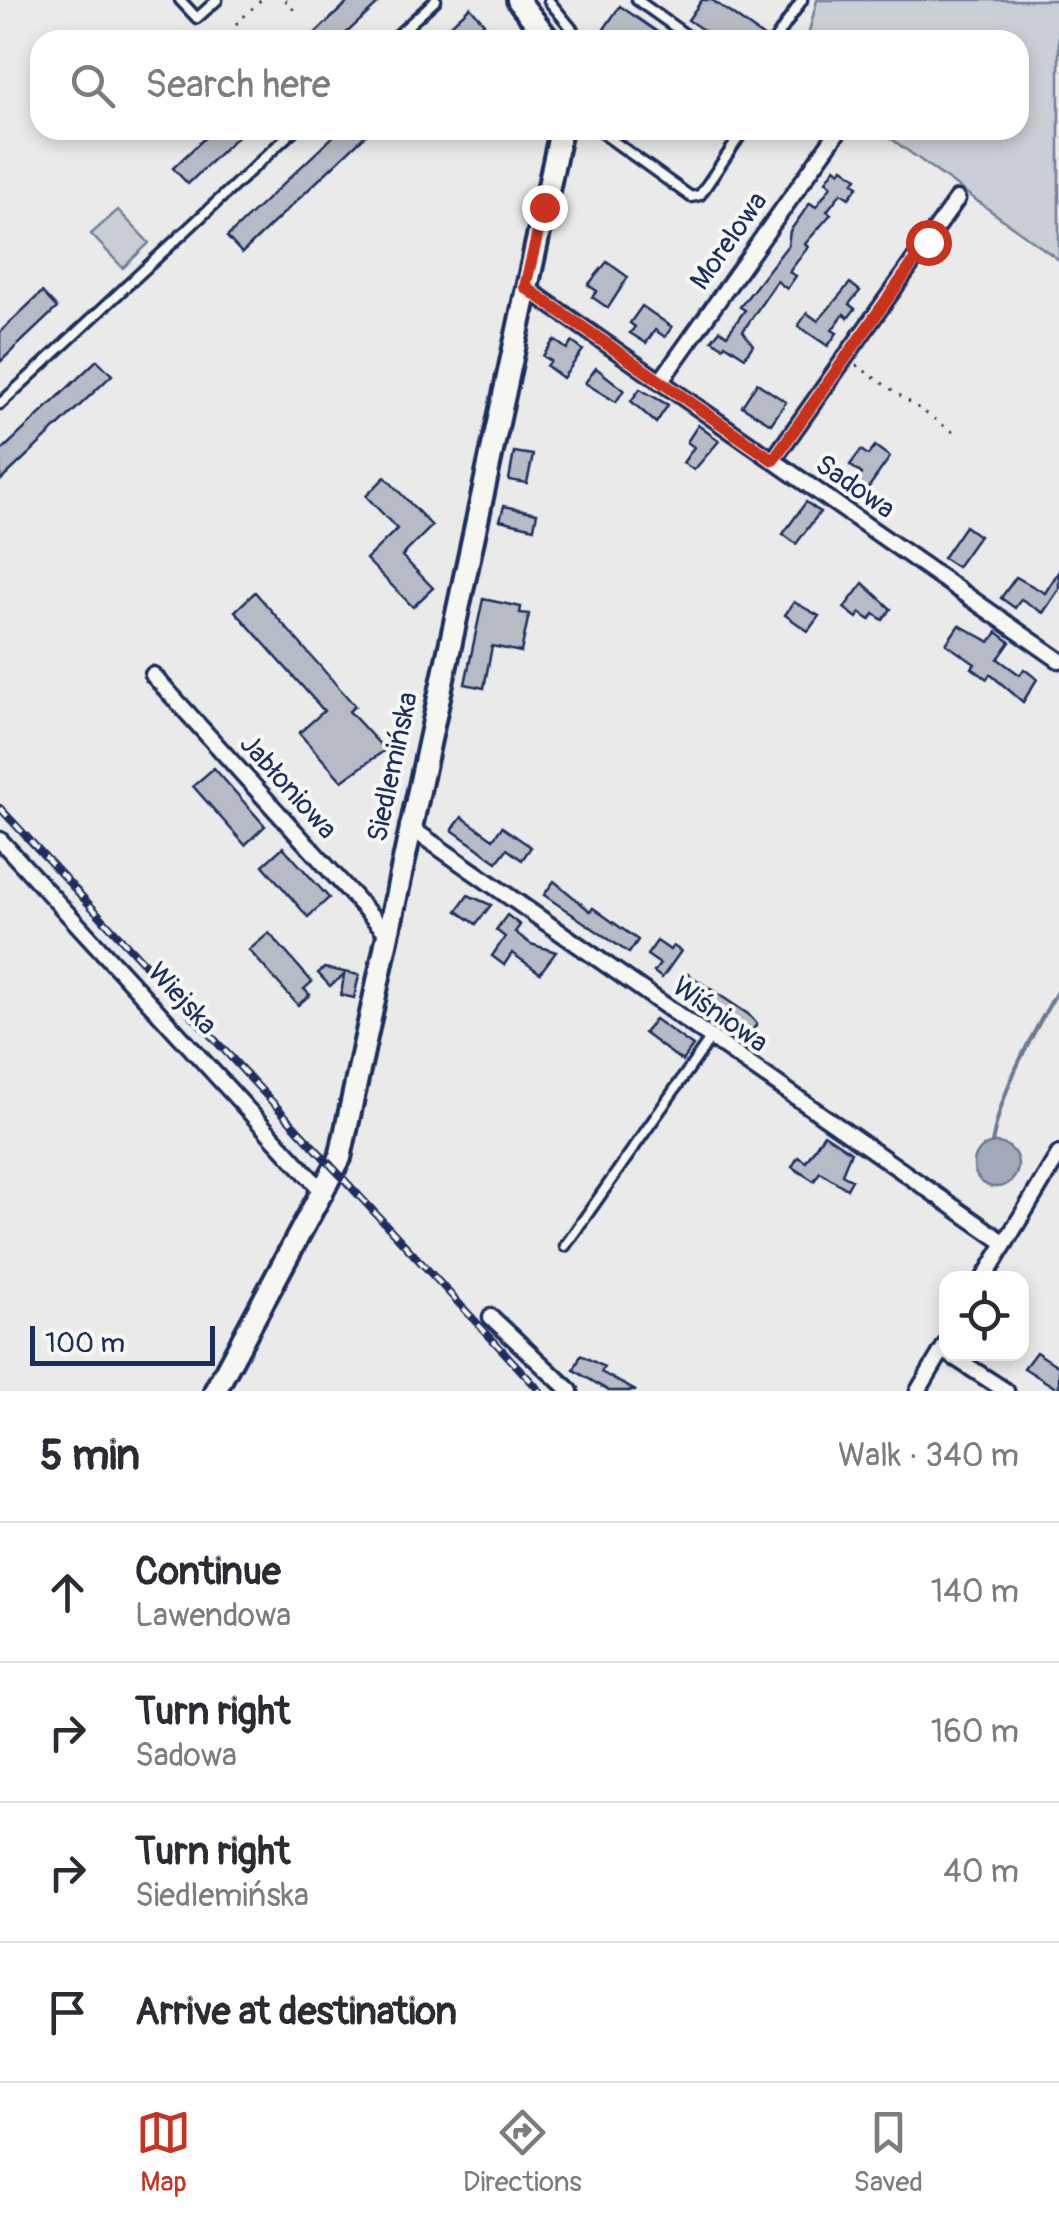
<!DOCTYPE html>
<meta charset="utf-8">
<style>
body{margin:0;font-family:Pangolin,sans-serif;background:#f7f7f7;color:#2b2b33}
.controls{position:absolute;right:30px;bottom:30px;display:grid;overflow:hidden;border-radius:20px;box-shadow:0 5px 15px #0003}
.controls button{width:90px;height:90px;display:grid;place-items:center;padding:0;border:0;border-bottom:2px solid #e1e1e2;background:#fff;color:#2b2b33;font:50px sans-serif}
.scale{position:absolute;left:30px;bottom:25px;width:185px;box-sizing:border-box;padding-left:10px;border:5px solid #1b2f5e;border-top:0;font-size:28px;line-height:35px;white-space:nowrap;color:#1b2f5e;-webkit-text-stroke:8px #f6f6f2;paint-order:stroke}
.stop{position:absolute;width:30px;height:30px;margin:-22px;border:8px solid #c8321e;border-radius:50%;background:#fff}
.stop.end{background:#c8321e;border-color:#fff;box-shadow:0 2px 10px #0008}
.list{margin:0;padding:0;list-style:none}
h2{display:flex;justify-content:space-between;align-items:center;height:130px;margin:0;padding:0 40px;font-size:42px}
h2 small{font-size:32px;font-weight:400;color:#7c7c81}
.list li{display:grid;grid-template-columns:65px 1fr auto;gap:30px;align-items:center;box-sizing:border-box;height:140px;padding:0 40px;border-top:2px solid #e1e1e2}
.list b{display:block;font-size:38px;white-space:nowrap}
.list p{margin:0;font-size:32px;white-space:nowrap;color:#7c7c81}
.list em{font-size:32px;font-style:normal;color:#7c7c81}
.icon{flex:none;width:55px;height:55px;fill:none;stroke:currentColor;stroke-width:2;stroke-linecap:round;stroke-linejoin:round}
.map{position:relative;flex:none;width:1059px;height:1391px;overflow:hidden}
.search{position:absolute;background:#fff;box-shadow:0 5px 15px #0003;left:30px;right:30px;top:30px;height:110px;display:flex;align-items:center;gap:25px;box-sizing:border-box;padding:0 35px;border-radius:30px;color:#7c7c81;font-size:38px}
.sheet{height:690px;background:#fff}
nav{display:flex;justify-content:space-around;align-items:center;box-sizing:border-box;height:140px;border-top:2px solid #e1e1e2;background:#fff;font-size:28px;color:#7c7c81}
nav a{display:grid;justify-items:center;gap:5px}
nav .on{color:#c8321e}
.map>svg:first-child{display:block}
.green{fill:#caced5;stroke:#727e9a;stroke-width:2.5}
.water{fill:#a2aaba;stroke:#6c7995;stroke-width:2.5}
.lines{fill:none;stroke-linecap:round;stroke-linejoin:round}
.stream{stroke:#6c7995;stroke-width:4}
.building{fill:#b6bbc6;stroke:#1b2f5e;stroke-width:2.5}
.lane-casing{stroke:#1b2f5e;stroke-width:15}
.street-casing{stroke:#1b2f5e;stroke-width:21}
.secondary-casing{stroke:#1b2f5e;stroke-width:28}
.path{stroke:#1b2f5e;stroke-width:2.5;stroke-dasharray:2.5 8;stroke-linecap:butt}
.lane{stroke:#f6f6f2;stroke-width:8}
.street{stroke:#f6f6f2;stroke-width:14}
.secondary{stroke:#f6f6f2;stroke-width:20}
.rail-casing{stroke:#1b2f5e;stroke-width:8}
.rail{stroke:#f6f6f2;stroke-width:4;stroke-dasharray:11;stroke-linecap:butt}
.route{stroke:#c8321e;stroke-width:12}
.labels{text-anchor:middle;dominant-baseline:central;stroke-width:8;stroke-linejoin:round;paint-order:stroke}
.street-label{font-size:28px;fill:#1b2f5e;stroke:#f6f6f2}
</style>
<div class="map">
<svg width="1059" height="1391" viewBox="0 0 1059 1391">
<rect width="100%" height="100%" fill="#e9eae9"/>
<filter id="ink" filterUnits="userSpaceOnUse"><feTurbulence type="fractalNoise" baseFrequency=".01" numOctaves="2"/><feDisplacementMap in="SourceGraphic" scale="20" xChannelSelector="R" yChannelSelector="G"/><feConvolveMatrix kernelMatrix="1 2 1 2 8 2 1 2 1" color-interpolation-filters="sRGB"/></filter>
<g filter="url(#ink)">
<g class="green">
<path d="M817,0H1059V260L879,130H1019V40H807Z"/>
<path d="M118,210L149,243L123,268L91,234Z"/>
</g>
<circle class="water" cx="996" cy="1165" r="22"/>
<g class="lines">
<path class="stream" d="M992,1143C1002,1086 1031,1037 1059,988"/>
</g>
<g class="building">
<path d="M350,0H382L339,40H308Z"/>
<path d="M702,0H712L768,40H718L688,20Z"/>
<path d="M620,6L669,40H619L604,29Z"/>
<path d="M470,7L484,23L466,40H435Z"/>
<path d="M213,130H244L188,184L173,168Z"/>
<path d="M340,130H371L242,253L227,237Z"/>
<path d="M835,168L840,172L843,168L857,178L853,183L858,186L849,198L841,193L827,211L831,214L805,244L808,247L789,272L796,276L787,289L777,281L743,331L753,345L745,357L725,344L723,347L712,340L720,330L727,335L745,310L740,307L788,245L790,231L810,203L816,207L831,186L826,181Z"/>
<path d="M607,262L628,277L608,308L592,297L597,291L588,285Z"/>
<path d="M850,283L860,291L849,304L855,309L848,318L844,314L832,330L837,333L828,346L798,326L807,313L818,321Z"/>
<path d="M42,292L57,308L0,362V332Z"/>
<path d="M642,306L672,327L665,337L655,330L646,343L630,333L635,327L630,323Z"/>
<path d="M554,340L567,349L572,342L583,350L563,378L547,366L551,361L543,356Z"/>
<path d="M97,360L112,375L0,481V452Z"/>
<path d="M596,368L624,390L616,402L585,383Z"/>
<path d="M757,383L786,402L771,424L742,406Z"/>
<path d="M640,389L668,405L656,423L631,401Z"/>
<path d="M698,425L719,441L694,470L683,463L694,447L687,442Z"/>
<path d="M875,446L890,457L866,491L855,484L862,474L850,465L861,450L868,455Z"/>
<path d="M514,452L533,455L527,483L509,480Z"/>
<path d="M385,477L432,526L402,556L433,588L413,607L366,559L397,529L366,496Z"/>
<path d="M806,502L820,512L796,544L783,534Z"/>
<path d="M504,506L537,513L534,528L500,520Z"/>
<path d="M965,526L979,536L957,567L943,558Z"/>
<path d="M1059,571V589L1043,613L1021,599L1015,608L1001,598L1016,577L1045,593Z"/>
<path d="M863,583L891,609L883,620L874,614L870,620L860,613L857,618L844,608Z"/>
<path d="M255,592L355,706L349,711L385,750L342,781L299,733L324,711L235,611Z"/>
<path d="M483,599L521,607L520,613L529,614L521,652L492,646L484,688L465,684Z"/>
<path d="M794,602L819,616L808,631L785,615Z"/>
<path d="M959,625L990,642L997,632L1010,642L998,659L1020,675L1024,669L1037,679L1023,702L990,674L987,679L972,668L975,664L946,644Z"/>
<path d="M214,768L265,826L245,845L193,786Z"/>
<path d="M462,817L493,839L502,827L531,847L522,860L507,849L497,862L452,830Z"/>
<path d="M283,847L329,898L308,917L263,865Z"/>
<path d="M554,881L590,911L593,908L638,940L629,953L544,895Z"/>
<path d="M468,895L491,905L476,924L457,911Z"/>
<path d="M507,915L520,925L515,932L531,944L556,952L540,973L512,953L504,965L492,956L505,937L496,930Z"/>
<path d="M269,933L312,982L304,989L310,995L298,1005L249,950Z"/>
<path d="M657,941L670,950L673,946L681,951L662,978L654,972L660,964L647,955Z"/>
<path d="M324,968L359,975L354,998L341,995L344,975L330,986L318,973Z"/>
<path d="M688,974L748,1014L757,1024L750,1033L740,1026L737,1030L677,988Z"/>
<path d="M655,1019L693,1046L682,1061L644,1033Z"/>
<path d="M824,1134L851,1152L842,1174L852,1180L847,1189L820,1172L814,1181L792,1167L798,1157L806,1162Z"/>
<path d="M1036,1352L1059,1367V1390L1024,1368Z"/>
<path d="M581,1355L604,1367L601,1372L636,1391H609L574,1370Z"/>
</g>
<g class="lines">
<g class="lane-casing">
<g id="lane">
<path d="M180,0L197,18L217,0"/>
<path d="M637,0L693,40"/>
<path d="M549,1L581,40"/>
<path d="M392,40L436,0"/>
<path d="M775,40L802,0"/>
<path d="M598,130L691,197L700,195L744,130"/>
<path d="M0,404L294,130"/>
<path d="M565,1246L710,1039"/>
</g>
</g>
<g class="street-casing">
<g id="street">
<path d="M525,287L1059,660"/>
<path d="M660,382L839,130"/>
<path d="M773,460L957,199"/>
<path d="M153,675L386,932"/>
<path d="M408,826L1005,1243"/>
<path d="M0,840L325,1194"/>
<path d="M984,1278L1059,1154"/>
<path d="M491,1317L570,1391"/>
<path d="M949,1354L1006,1391"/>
<path d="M918,1391L946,1344"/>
</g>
</g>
<g class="secondary-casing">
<g id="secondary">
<path d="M518,0L549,40"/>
<path d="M215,1391L340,1158L561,130"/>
</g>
</g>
<g class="path">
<path d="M285,0L294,10"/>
<path d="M236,24L261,0"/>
<path d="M856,365L953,432"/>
</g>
<use href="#lane" class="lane"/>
<use href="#street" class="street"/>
<use href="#secondary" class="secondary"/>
<g class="rail-casing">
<path id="rail" d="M0,808L540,1391"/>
</g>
<use href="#rail" class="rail"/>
</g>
</g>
<g class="lines" filter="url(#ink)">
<path class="route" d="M544,207L525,287L773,460L928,242"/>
</g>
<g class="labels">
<g class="street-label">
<text transform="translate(729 241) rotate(-55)">Morelowa</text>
<text transform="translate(855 487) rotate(35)">Sadowa</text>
<text transform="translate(393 767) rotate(-78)">Siedlemińska</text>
<text transform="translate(288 787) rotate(48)">Jabłoniowa</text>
<text transform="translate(182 999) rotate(47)">Wiejska</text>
<text transform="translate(720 1015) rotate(35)">Wiśniowa</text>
</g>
</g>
</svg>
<div class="controls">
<button><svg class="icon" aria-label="locate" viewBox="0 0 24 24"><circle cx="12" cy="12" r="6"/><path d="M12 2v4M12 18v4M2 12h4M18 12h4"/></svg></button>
</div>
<div class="scale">100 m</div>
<div class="stop" style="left:928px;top:242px"></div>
<div class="stop end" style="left:544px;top:207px"></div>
<div class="search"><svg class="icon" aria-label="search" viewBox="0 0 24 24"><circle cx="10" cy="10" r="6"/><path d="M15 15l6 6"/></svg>Search here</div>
</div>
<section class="sheet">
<h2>5 min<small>Walk · 340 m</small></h2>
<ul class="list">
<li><svg class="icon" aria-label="ahead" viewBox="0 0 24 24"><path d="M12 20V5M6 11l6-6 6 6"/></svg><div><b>Continue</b><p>Lawendowa</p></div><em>140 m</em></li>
<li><svg class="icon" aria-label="right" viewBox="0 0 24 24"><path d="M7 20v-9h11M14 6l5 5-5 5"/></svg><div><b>Turn right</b><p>Sadowa</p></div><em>160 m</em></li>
<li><svg class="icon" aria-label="right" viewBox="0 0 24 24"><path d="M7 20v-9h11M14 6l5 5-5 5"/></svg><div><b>Turn right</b><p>Siedlemińska</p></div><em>40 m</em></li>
<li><svg class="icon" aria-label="arrive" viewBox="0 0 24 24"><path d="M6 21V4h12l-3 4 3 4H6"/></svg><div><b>Arrive at destination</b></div></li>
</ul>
</section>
<nav>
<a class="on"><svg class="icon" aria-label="map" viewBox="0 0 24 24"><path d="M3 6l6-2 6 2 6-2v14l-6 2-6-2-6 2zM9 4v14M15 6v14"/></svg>Map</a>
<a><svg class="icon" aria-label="directions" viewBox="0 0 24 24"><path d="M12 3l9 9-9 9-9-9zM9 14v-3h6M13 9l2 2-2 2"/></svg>Directions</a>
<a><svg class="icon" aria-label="saved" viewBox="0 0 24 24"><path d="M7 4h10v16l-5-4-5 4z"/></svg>Saved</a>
</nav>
